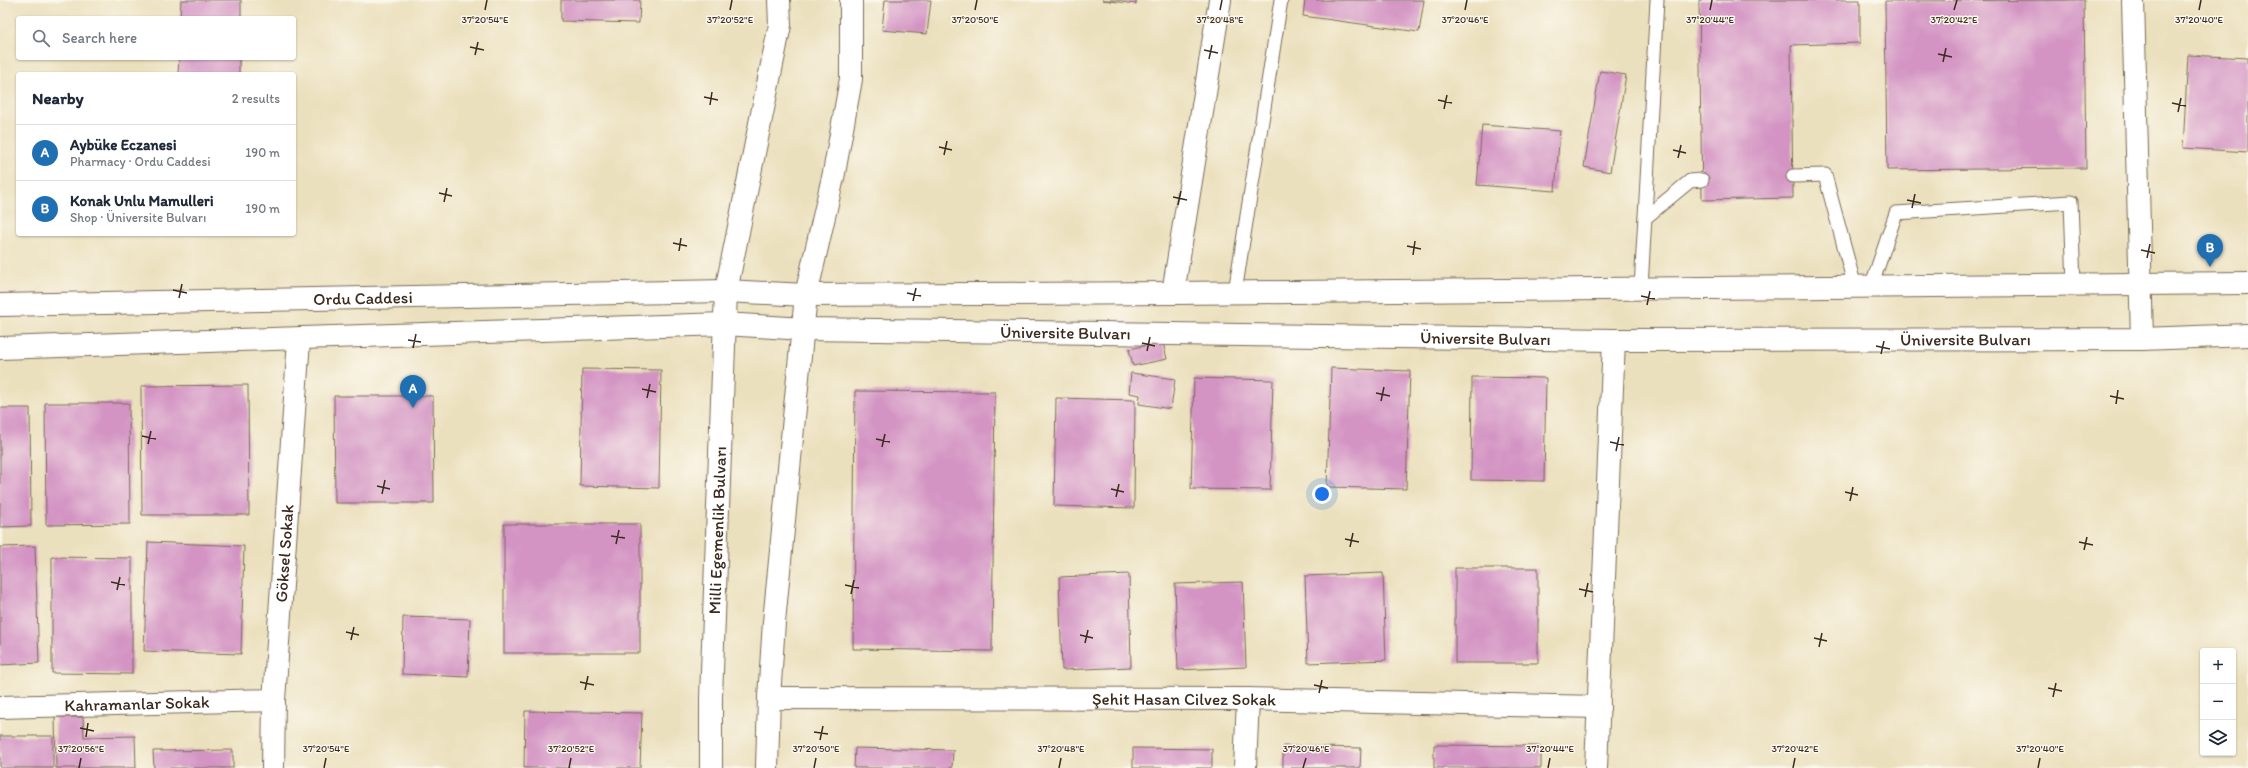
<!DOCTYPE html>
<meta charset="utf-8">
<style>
body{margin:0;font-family:Itim,sans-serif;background:#f2f2f3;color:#1f2937}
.controls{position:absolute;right:12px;bottom:12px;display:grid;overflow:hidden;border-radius:4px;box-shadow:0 1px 3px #0004}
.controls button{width:36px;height:36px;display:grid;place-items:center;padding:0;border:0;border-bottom:1px solid #e0e1e3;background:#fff;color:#1f2937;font:20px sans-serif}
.you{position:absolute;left:1322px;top:494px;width:14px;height:14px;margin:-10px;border:3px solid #fff;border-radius:50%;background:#1a73e8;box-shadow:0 0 0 6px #1a73e833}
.badge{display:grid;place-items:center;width:26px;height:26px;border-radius:50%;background:#1f6fb2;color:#fff;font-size:13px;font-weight:700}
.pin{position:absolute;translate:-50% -33px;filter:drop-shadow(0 1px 2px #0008)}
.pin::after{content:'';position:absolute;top:21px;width:14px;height:12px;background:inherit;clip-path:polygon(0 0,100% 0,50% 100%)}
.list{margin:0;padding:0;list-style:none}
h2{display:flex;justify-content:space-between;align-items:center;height:52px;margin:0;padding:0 16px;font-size:17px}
h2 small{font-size:13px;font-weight:400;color:#747a83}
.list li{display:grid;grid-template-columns:26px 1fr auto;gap:12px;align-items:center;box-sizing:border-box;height:56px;padding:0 16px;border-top:1px solid #e0e1e3}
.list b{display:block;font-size:15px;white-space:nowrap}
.list p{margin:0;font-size:13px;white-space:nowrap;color:#747a83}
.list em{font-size:13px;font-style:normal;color:#747a83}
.icon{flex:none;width:22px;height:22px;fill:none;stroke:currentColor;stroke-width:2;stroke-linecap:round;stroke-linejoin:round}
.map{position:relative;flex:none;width:2248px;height:768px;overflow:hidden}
.search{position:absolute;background:#fff;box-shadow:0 1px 3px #0004;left:16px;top:16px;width:280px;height:44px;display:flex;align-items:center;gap:10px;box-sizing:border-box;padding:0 14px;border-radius:4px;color:#747a83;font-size:15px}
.panel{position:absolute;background:#fff;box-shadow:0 1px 3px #0004;left:16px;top:72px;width:280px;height:164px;border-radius:4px}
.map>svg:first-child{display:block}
.building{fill:#d393c3}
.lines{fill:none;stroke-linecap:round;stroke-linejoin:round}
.service-casing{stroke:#796a56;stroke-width:15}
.minor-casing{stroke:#796a56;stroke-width:24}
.tertiary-casing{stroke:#796a56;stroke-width:24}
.secondary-casing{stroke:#796a56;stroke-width:24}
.primary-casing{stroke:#796a56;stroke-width:24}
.service{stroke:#fff;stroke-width:13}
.minor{stroke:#fff;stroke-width:22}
.tertiary{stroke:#fff;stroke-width:22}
.secondary{stroke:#fff;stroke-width:22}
.primary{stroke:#fff;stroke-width:22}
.ticks{fill:none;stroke:#3b2a1e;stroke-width:1.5}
.labels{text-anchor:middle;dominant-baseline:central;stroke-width:3;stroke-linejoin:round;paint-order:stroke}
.street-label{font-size:17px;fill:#3b2a1e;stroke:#fbf7ec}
.ticks-label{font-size:10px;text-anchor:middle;fill:#3b2a1e;stroke:#fbf7ec;stroke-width:3;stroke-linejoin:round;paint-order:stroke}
</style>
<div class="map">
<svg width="2248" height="768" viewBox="0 0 2248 768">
<rect width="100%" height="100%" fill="#fbf7ec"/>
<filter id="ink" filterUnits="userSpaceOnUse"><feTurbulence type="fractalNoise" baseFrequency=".025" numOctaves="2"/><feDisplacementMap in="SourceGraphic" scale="8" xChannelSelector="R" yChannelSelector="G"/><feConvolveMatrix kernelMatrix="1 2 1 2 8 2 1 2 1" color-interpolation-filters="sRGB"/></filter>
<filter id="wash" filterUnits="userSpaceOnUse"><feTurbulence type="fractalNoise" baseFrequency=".012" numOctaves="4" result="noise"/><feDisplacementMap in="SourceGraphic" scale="16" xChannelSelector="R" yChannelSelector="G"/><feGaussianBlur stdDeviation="0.9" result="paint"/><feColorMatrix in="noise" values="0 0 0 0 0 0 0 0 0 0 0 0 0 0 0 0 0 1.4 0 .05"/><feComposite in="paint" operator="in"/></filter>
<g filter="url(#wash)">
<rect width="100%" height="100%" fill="#ebe0bd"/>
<g id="blocks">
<g class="building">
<path d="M181,0H241V18H180Z"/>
<path d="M561,0H640L639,23L561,21Z"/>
<path d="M885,0H931L927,34L882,30Z"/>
<path d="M1102,0H1136V4Z"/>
<path d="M1305,0H1424L1419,32L1303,16Z"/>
<path d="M1699,0H1860V43L1791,45L1793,198L1702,200Z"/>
<path d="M2084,0L2086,168L1887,170L1885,1Z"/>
<path d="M2188,55L2248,58V152L2183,148Z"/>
<path d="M179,58H239V74H178Z"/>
<path d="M1600,71L1626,75L1610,172L1584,167Z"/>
<path d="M1482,125L1560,131L1555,191L1477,185Z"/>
<path d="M1163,342L1167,359L1133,366L1129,349Z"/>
<path d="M1331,368L1410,371L1406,489L1327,487Z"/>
<path d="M582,369L661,370L659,488L580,486Z"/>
<path d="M1131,373L1175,379L1171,409L1139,404L1140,395L1129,393Z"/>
<path d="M1472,377L1546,378L1544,481L1471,480Z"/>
<path d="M1194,378L1273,380L1270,490L1191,489Z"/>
<path d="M248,385L249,515H142L141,386Z"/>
<path d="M855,391L995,392L992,651L853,649Z"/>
<path d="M334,396H433L434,503H335Z"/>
<path d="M1056,398L1135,400L1134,508L1054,506Z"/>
<path d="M45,403H129L130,524L46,525Z"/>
<path d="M0,408H30L31,526L0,527Z"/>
<rect x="504" y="524" width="136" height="129"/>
<path d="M148,542L244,546L241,654L144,651Z"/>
<path d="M35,546L39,663L0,665V547Z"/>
<path d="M52,557L132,558V674L52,673Z"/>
<rect x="1455" y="568" width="83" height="95"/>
<path d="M1383,573L1386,660L1308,663L1305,576Z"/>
<path d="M1129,574L1131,667L1062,670L1059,577Z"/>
<path d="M1243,582L1246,667L1178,670L1175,584Z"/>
<path d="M403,617L470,619L468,677L402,674Z"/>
<path d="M525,711L642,713L640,768H524Z"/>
<path d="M55,717H83L84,737L135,736L136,768H56Z"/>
<rect x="0" y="736" width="53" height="32"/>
<path d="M1434,745L1541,746V768H1434Z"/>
<path d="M1283,746L1361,748L1360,768H1283Z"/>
<path d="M855,748L953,750L952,768H854Z"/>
<path d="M1133,748L1212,749V768H1133Z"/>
<path d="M233,750V768H154L153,751Z"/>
</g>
</g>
</g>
<g filter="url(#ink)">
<use href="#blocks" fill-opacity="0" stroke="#796a56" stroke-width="1"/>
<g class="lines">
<g class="service-casing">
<g id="service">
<path d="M1793,176L1825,175L1855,287"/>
<path d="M1645,218L1690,181L1702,180"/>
<path d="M1871,287L1896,213L2071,202L2074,286"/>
<path d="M1641,288L1657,0"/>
<path d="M1235,292L1281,0"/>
</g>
</g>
<g class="minor-casing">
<g id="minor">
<path id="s1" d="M769,698L1248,699L1599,707"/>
<path id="s2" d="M0,707L274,700"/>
<path id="s3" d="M273,768L274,700L299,340"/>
<path d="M1245,768L1248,699"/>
</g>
</g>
<g class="tertiary-casing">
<g id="tertiary">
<path d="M2133,0L2142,339"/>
<path d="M1173,293L1220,0"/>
<path d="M1596,768L1614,340"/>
</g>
</g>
<g class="secondary-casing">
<g id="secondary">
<path id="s4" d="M711,768V698L726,291L780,25L779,0"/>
<path d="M767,768L769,698L774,622L806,295L834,173L851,79V0"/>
</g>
</g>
<g class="primary-casing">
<g id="primary">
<path id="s5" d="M0,305L726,291L806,295L1173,293L2248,283"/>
<path id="s6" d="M0,348L724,324L804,329L1614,340L2142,339L2248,335"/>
</g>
</g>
<use href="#service" class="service"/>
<use href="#minor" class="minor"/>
<use href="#tertiary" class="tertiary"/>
<use href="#secondary" class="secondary"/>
<use href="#primary" class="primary"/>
</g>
</g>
<path class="ticks" d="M485,10L487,0M730,10L732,0M975,10L977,0M1220,10L1222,0M1465,10L1467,0M1710,10L1712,0M1954,10L1957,0M2199,10L2201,0M470,47L484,50M1204,50L1218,53M1938,54L1952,57M475,55L478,42M1209,59L1212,45M1943,62L1946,48M704,97L718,100M1438,100L1452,103M2172,103L2186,106M710,105L712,92M1444,109L1447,95M2178,112L2181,98M939,147L952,150M1673,150L1686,153M944,155L947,141M1678,158L1681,145M439,193L452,196M1173,197L1187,200M1907,200L1921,203M444,202L447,188M1178,205L1181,191M1912,208L1915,194M673,243L687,246M1407,246L1421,249M2141,250L2155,253M679,251L681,238M1413,255L1415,241M2147,258L2150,244M173,290L187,293M907,293L921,296M1641,296L1655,299M179,298L182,284M913,301L916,288M1647,305L1650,291M408,340L421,342M1142,343L1155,346M1876,346L1890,349M413,348L416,334M1147,351L1150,337M1881,354L1884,341M642,389L656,392M1376,393L1390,396M2110,396L2124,399M647,398L650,384M1381,401L1384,387M2116,404L2118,390M142,436L156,439M876,439L890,442M1610,442L1624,445M148,444L151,431M882,447L885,434M1616,451L1619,437M377,486L390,489M1111,489L1124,492M1845,492L1858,495M382,494L385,480M1116,497L1119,484M1850,501L1853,487M611,536L625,538M1345,539L1359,542M2079,542L2093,545M616,544L619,530M1350,547L1353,533M2084,550L2087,537M111,582L125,585M845,585L859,588M1579,589L1593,592M117,590L120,577M851,594L854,580M1585,597L1588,583M346,632L359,635M1080,635L1093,638M1814,638L1827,641M351,640L354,627M1085,643L1088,630M1819,647L1822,633M580,682L594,685M1314,685L1328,688M2048,688L2062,691M585,690L588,676M1319,693L1322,680M2053,697L2056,683M80,728L94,731M814,732L828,734M86,737L88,723M820,740L823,726M79,768L81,758M324,768L326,758M569,768L571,758M814,768L816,758M1059,768L1061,758M1303,768L1306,758M1548,768L1550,758M1793,768L1795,758M2038,768L2040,758"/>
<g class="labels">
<g class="street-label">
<text stroke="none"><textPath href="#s5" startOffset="363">Ordu Caddesi</textPath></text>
<text stroke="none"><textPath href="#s6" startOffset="1066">Üniversite Bulvarı</textPath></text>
<text stroke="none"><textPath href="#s6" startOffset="1486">Üniversite Bulvarı</textPath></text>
<text stroke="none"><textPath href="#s6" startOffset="1966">Üniversite Bulvarı</textPath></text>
<text stroke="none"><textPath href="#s4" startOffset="238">Milli Egemenlik Bulvarı</textPath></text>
<text stroke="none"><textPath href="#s3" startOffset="215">Göksel Sokak</textPath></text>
<text stroke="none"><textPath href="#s1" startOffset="415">Şehit Hasan Cilvez Sokak</textPath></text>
<text stroke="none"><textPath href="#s2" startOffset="137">Kahramanlar Sokak</textPath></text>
</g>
</g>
<g class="ticks-label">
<text x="485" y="23">37°20'54"E</text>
<text x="730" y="23">37°20'52"E</text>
<text x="975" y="23">37°20'50"E</text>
<text x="1220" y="23">37°20'48"E</text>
<text x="1465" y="23">37°20'46"E</text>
<text x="1710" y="23">37°20'44"E</text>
<text x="1954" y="23">37°20'42"E</text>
<text x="2199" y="23">37°20'40"E</text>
<text x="81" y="752">37°20'56"E</text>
<text x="326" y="752">37°20'54"E</text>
<text x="571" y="752">37°20'52"E</text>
<text x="816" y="752">37°20'50"E</text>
<text x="1061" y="752">37°20'48"E</text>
<text x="1306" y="752">37°20'46"E</text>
<text x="1550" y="752">37°20'44"E</text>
<text x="1795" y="752">37°20'42"E</text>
<text x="2040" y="752">37°20'40"E</text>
</g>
</svg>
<div class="controls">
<button>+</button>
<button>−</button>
<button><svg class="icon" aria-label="layers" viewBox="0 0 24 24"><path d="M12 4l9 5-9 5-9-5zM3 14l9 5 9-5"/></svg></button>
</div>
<div class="you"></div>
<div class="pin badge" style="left:413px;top:408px">A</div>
<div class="pin badge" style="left:2210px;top:267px">B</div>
<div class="search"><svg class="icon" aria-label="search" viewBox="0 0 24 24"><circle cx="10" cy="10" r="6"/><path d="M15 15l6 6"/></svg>Search here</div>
<section class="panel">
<h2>Nearby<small>2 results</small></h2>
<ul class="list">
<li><span class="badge">A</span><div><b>Aybüke Eczanesi</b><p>Pharmacy · Ordu Caddesi</p></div><em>190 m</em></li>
<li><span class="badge">B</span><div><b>Konak Unlu Mamulleri</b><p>Shop · Üniversite Bulvarı</p></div><em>190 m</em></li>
</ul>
</section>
</div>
